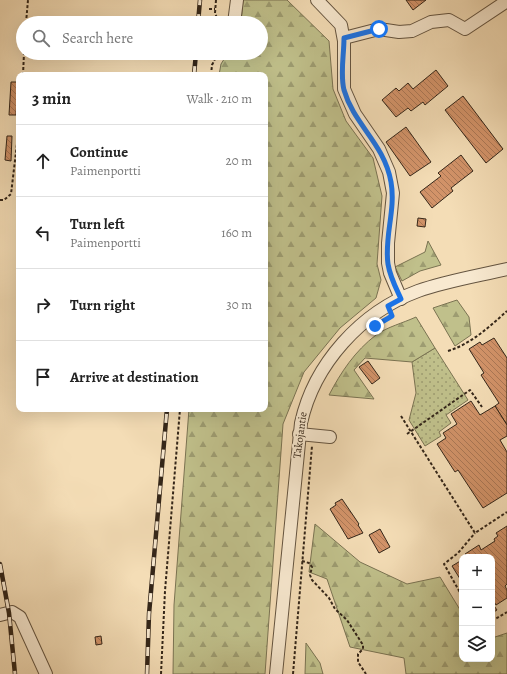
<!DOCTYPE html>
<meta charset="utf-8">
<style>
body{margin:0;font-family:Alegreya,serif;background:#f2f2f2;color:#222}
.controls{position:absolute;right:12px;bottom:12px;display:grid;overflow:hidden;border-radius:8px;box-shadow:0 4px 16px #0002}
.controls button{width:36px;height:36px;display:grid;place-items:center;padding:0;border:0;border-bottom:1px solid #e0e0e0;background:#fff;color:#222;font:20px sans-serif}
.stop{position:absolute;width:12px;height:12px;margin:-9px;border:3px solid #1a73e8;border-radius:50%;background:#fff}
.stop.end{background:#1a73e8;border-color:#fff;box-shadow:0 1px 4px #0008}
.list{margin:0;padding:0;list-style:none}
h2{display:flex;justify-content:space-between;align-items:center;height:52px;margin:0;padding:0 16px;font-size:17px}
h2 small{font-size:13px;font-weight:400;color:#767676}
.list li{display:grid;grid-template-columns:26px 1fr auto;gap:12px;align-items:center;box-sizing:border-box;height:72px;padding:0 16px;border-top:1px solid #e0e0e0}
.list b{display:block;font-size:15px;white-space:nowrap}
.list p{margin:0;font-size:13px;white-space:nowrap;color:#767676}
.list em{font-size:13px;font-style:normal;color:#767676}
.icon{flex:none;width:22px;height:22px;fill:none;stroke:currentColor;stroke-width:2;stroke-linecap:round;stroke-linejoin:round}
.map{position:relative;flex:none;width:507px;height:674px;overflow:hidden}
.search{position:absolute;background:#fff;box-shadow:0 4px 16px #0002;left:16px;top:16px;width:252px;height:44px;display:flex;align-items:center;gap:10px;box-sizing:border-box;padding:0 14px;border-radius:22px;color:#767676;font-size:15px}
.panel{position:absolute;background:#fff;box-shadow:0 4px 16px #0002;left:16px;top:72px;width:252px;height:340px;border-radius:8px}
.map>svg:first-child{display:block}
.grass{fill:url(#grass-dots);stroke:#7a7352}
.forest{fill:url(#forest-firs);stroke:#7a7352}
.building{fill:url(#building-back-hatch);stroke:#342619}
.lines{fill:none;stroke-linecap:round;stroke-linejoin:round}
.minor-casing{stroke:#645440;stroke-width:14}
.path{stroke:#342619;stroke-width:2;stroke-dasharray:3 2;stroke-linecap:butt}
.minor{stroke:#f8e9d0;stroke-width:12}
.rail-casing{stroke:#342619;stroke-width:4.5}
.rail{stroke:#f8e9d0;stroke-width:3;stroke-dasharray:9;stroke-linecap:butt}
.route{stroke:#1a73e8;stroke-width:5}
.labels{text-anchor:middle;dominant-baseline:central;stroke-width:4;stroke-linejoin:round;paint-order:stroke}
.street-label{font-size:11px;fill:#342619;stroke:#f8e9d0}
</style>
<div class="map">
<svg width="507" height="674" viewBox="0 0 507 674">
<defs>
<pattern id="grass-dots" width="8" height="8" patternUnits="userSpaceOnUse"><rect width="8" height="8" fill="#c0c08b"/><path d="M2 2h.1M6 6h.1" fill="none" stroke="#9d9c71" stroke-width="1.8" stroke-linecap="round"/></pattern>
<pattern id="forest-firs" width="22" height="20" patternUnits="userSpaceOnUse"><rect width="22" height="20" fill="#c0c08b"/><path d="M5 1l3.5 6h-7zM16 11l3.5 6h-7z" fill="#9d9c71"/></pattern>
<pattern id="building-back-hatch" width="6" height="6" patternUnits="userSpaceOnUse"><rect width="6" height="6" fill="#d29369"/><path d="M-1 5l2 2M0 0l6 6M5-1l2 2" fill="none" stroke="#ab7856"/></pattern>
</defs>
<rect width="100%" height="100%" fill="#f4ddb6"/>
<filter id="stains"><feTurbulence type="fractalNoise" baseFrequency=".005" numOctaves="4"/><feColorMatrix values="0 0 0 0 .2 0 0 0 0 .09 0 0 0 0 .02 0 0 0 .5 -.17"/></filter>
<radialGradient id="worn" r=".72"><stop offset=".6" stop-color="#630" stop-opacity="0"/><stop offset="1" stop-color="#630" stop-opacity=".3"/></radialGradient>
<path class="grass" d="M435,348L468,400L446,415L451,423L439,432L441,436L425,446L409,420L416,393L412,362Z"/>
<g class="forest">
<path d="M243,0H287L329,41L333,89L346,121L373,158L382,196L377,264L381,280L376,298L340,328L304,372L283,424L265,674H173L174,605L189,409H265V75H219L221,64L228,53H261V23H241Z"/>
<path d="M428,241L441,265L420,271L402,281L395,267L425,252Z"/>
<path d="M457,300L469,317L471,335L455,346L433,308Z"/>
<path d="M416,317L435,348L412,362L365,358L354,370L374,399L329,395C341,372 355,351 376,335C387,327 403,323 416,317Z"/>
<path d="M315,524L360,562L407,584L440,577L462,613V659H492V638L507,633V674H406L404,658L350,647L327,579L309,572Z"/>
<path d="M306,643L320,663L323,674H305Z"/>
</g>
<g class="building">
<path d="M406,0H426L413,10Z"/>
<path d="M436,70L448,86L425,105L423,102L411,111L408,108L396,117L382,100L396,88L399,91L408,83L413,89Z"/>
<path d="M11,82H18L16,115H9Z"/>
<path d="M463,96L503,149L486,163L445,110Z"/>
<path d="M406,127L431,162L410,176L386,142Z"/>
<path d="M7,136H12L11,161L5,160Z"/>
<path d="M461,155L473,171L451,188L453,191L432,208L420,192L441,176L438,173Z"/>
<path d="M418,218L426,219L425,227L417,226Z"/>
<path d="M494,338L507,358V425L495,406L499,403L481,375L484,373L469,349L480,342L482,345Z"/>
<path d="M368,361L380,378L372,384L359,367Z"/>
<path d="M471,401L480,415L495,406L507,425V436L500,440L507,452V493L483,508L458,470L455,472L437,444L446,438L443,433L457,424L451,414Z"/>
<path d="M342,499L359,524L358,525L363,533L348,539L330,509L336,505L335,503Z"/>
<path d="M507,526V584L505,586L507,590V598L496,605L494,602L492,603L497,610L492,613V557H467L465,554L479,545L481,550L495,541L494,539L498,536L496,533Z"/>
<path d="M380,529L390,547L379,553L369,535Z"/>
<path d="M462,560V582L452,566Z"/>
<path d="M101,636L102,644L96,645L95,637Z"/>
</g>
<g class="lines">
<g class="minor-casing">
<g id="minor">
<path d="M317,0L341,25L344,41V89L355,114L379,149L389,172L393,193L388,243V263L390,273L401,299"/>
<path d="M234,23L237,0"/>
<path d="M344,38L379,29L399,32L412,31L431,22L449,20L465,29L507,1"/>
<path d="M299,434L330,437"/>
<path d="M0,615L12,612L20,617L46,674"/>
<path d="M276,674L301,423C314,364 361,312 418,291C446,281 477,276 507,269"/>
</g>
</g>
<g class="path">
<path d="M216,0L215,13L217,18L223,20"/>
<path d="M209,9H215"/>
<path d="M26,23L28,0"/>
<path d="M23,75L24,53"/>
<path d="M211,75L212,65L218,53"/>
<path d="M0,200H4L11,194L19,127"/>
<path d="M448,351C471,344 489,327 507,311"/>
<path d="M401,416L475,533L507,512"/>
<path d="M407,434L470,390L482,407"/>
<path d="M302,561L309,563L312,567L310,575L312,580L329,598L335,609L347,620L363,645V649L358,654V662L366,674"/>
<path d="M462,596L444,564L458,553L475,533"/>
<path d="M492,621L507,612"/>
<path d="M161,674L165,591L180,409"/>
<path d="M293,674L312,446"/>
</g>
<use href="#minor" class="minor"/>
<g class="rail-casing">
<g id="rail">
<path d="M198,23L200,0"/>
<path d="M194,75L196,53"/>
<path d="M0,564L9,613L15,674"/>
<path d="M147,674L149,614L167,409"/>
</g>
</g>
<use href="#rail" class="rail"/>
</g>
<g class="lines">
<path class="route" d="M375,326L392,316L388,306L401,299C396,288 390,277 388,264C384,237 396,210 391,182C384,143 354,125 344,90C340,74 344,55 344,38L379,29"/>
</g>
<g class="labels">
<g class="street-label">
<text transform="translate(300 435) rotate(-82)">Takojantie</text>
</g>
</g>
<rect width="100%" height="100%" filter="url(#stains)"/>
<rect width="100%" height="100%" fill="url(#worn)"/>
</svg>
<div class="controls">
<button>+</button>
<button>−</button>
<button><svg class="icon" aria-label="layers" viewBox="0 0 24 24"><path d="M12 4l9 5-9 5-9-5zM3 14l9 5 9-5"/></svg></button>
</div>
<div class="stop" style="left:379px;top:29px"></div>
<div class="stop end" style="left:375px;top:326px"></div>
<div class="search"><svg class="icon" aria-label="search" viewBox="0 0 24 24"><circle cx="10" cy="10" r="6"/><path d="M15 15l6 6"/></svg>Search here</div>
<section class="panel">
<h2>3 min<small>Walk · 210 m</small></h2>
<ul class="list">
<li><svg class="icon" aria-label="ahead" viewBox="0 0 24 24"><path d="M12 20V5M6 11l6-6 6 6"/></svg><div><b>Continue</b><p>Paimenportti</p></div><em>20 m</em></li>
<li><svg class="icon" aria-label="left" viewBox="0 0 24 24"><path d="M17 20v-9H6M10 6l-5 5 5 5"/></svg><div><b>Turn left</b><p>Paimenportti</p></div><em>160 m</em></li>
<li><svg class="icon" aria-label="right" viewBox="0 0 24 24"><path d="M7 20v-9h11M14 6l5 5-5 5"/></svg><div><b>Turn right</b></div><em>30 m</em></li>
<li><svg class="icon" aria-label="arrive" viewBox="0 0 24 24"><path d="M6 21V4h12l-3 4 3 4H6"/></svg><div><b>Arrive at destination</b></div></li>
</ul>
</section>
</div>
